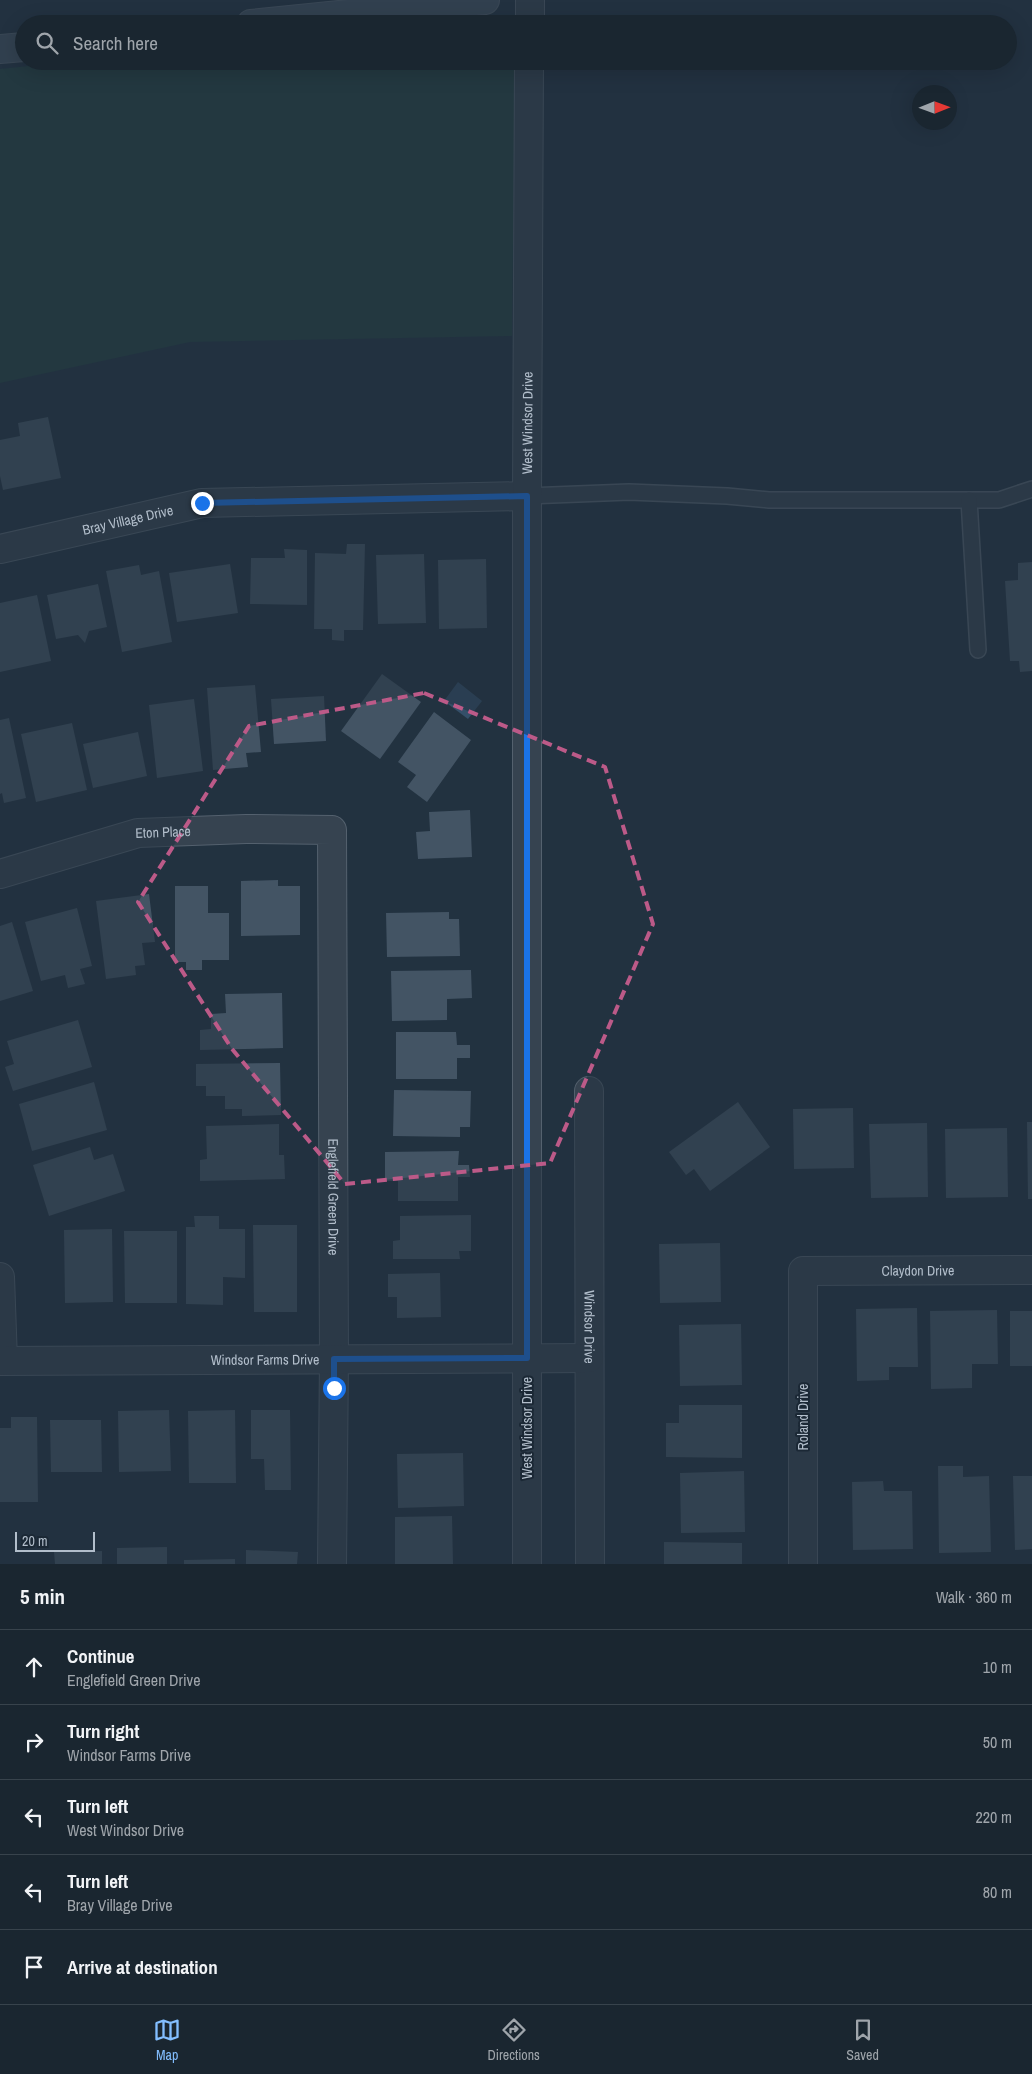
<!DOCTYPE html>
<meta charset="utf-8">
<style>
body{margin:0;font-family:"Archivo Narrow",sans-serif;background:#27323c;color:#f1f3f6}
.compass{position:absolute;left:912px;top:85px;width:45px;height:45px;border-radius:50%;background:#1a2630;box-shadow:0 5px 20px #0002;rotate:89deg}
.scale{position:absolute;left:15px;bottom:12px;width:80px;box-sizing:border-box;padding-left:5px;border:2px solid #b2becb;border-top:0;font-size:14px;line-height:18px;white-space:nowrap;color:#b2becb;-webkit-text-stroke:4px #1b2835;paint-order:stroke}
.stop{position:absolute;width:15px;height:15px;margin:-11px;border:4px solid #1a73e8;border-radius:50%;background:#fff}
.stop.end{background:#1a73e8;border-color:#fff;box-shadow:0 1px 5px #0008}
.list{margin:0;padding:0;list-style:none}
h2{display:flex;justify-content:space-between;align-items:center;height:65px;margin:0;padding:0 20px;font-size:21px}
h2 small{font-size:16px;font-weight:400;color:#9fa5ab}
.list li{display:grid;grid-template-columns:32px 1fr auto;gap:15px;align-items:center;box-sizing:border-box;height:75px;padding:0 20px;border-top:1px solid #38434c}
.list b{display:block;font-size:19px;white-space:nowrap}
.list p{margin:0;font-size:16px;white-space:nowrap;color:#9fa5ab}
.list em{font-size:16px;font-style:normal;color:#9fa5ab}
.icon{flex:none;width:28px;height:28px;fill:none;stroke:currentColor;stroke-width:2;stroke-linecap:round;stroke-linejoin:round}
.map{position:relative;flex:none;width:1032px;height:1564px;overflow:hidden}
.search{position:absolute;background:#1a2630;box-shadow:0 5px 20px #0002;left:15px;right:15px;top:15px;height:55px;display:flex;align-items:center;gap:12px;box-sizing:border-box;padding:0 18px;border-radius:28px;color:#9fa5ab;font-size:19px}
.sheet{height:440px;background:#1a2630}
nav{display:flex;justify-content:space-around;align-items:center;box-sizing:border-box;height:70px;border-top:1px solid #38434c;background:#1a2630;font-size:14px;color:#9fa5ab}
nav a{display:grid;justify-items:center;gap:2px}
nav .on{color:#83beff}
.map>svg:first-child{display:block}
.green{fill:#244041}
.water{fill:#344f69}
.building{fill:#435464}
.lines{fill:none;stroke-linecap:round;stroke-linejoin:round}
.service-casing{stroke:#54616e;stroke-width:18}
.minor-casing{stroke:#54616e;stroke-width:30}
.tertiary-casing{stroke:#54616e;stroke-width:30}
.secondary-casing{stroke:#54616e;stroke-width:30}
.service{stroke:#364350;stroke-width:15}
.minor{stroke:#364350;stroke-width:28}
.tertiary{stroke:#364350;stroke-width:28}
.secondary{stroke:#445263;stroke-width:28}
.route{stroke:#1a73e8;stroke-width:6}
.marked{fill:none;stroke:#bc5a88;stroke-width:4;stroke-dasharray:10 6;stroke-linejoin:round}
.labels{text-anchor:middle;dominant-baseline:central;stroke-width:4;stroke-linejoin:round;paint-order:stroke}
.street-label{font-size:14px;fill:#b2becb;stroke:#1b2835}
</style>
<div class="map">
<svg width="1032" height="1564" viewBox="0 0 1032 1564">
<rect width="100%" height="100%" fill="#223240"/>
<g class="green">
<path d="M486,18L500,24H432Z"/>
<path d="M77,61H515L512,336L190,342L0,383V69Z"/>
</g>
<path class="water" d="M458,682L482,701L468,719L444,701Z"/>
<g class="building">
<path d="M48,417L61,478L3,490L0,476V440L20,436L18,423Z"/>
<path d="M347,544H365L363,630H344V641L332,640V629H314L315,553L346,554Z"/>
<path d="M284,549L307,550V605L250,604L251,558H285Z"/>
<path d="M424,554L426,623L378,624L376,555Z"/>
<path d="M486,559L487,628L439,629L438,560Z"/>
<path d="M1032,562V671L1020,672L1019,661H1010L1005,581L1018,580V563Z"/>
<path d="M230,564L238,613L177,622L169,573Z"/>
<path d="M139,565L141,575L159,571L172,642L122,652L106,571Z"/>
<path d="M98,584L107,627L89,631L85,643L78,635L56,639L47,595Z"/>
<path d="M37,595L51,661L0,672V603Z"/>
<path d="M382,674L421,702L380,759L341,731Z"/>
<path d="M255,685L261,752L246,753L248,767L213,770L207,688Z"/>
<path d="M324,696L326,741L274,744L271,699Z"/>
<path d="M194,699L203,771L157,778L149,705Z"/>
<path d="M434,712L471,740L427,802L407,787L416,775L398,762Z"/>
<path d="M9,718L26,798L4,803L2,793L0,794V720Z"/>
<path d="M72,723L87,790L36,802L21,734Z"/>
<path d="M138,732L147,776L93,788L83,744Z"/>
<path d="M470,810L472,857L418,859L416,832L430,831L429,812Z"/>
<path d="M278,880V886H300V935L241,936V881Z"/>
<path d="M175,886H208V913H229V960H202V970H186V962H175Z"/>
<path d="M149,894L155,942L142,943L145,965L135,966L136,975L106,979L96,901Z"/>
<path d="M77,908L92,966L80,969L85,984L68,988L65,975L41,981L25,922Z"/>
<path d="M449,912V919H459L460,956L387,957L386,913Z"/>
<path d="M12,922L33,991L0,1001V926Z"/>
<path d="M471,970L472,998L447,999V1020L392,1021L391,971Z"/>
<path d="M282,993L283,1048L200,1050V1030L211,1029V1014L226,1013L225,994Z"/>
<path d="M78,1020L92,1067L13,1091L5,1067L14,1064L7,1041Z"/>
<path d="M396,1032H456L457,1045H470V1058H457V1079H396Z"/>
<path d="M280,1063L281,1115L242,1116V1109H225V1096H206V1086H196V1064Z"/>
<path d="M94,1082L107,1130L32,1151L19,1104Z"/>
<path d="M394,1090L471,1091L470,1127H460V1137L393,1136Z"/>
<path d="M738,1102L770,1147L710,1191L694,1169L686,1175L669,1152Z"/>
<path d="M853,1108L854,1168L794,1169L793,1109Z"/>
<path d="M1027,1122H1032V1199H1028Z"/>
<path d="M927,1123L928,1197L871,1198L869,1124Z"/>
<path d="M279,1124V1155H284L285,1179L200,1181V1160L207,1159L206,1126Z"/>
<path d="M1007,1128L1008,1197L946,1198L945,1129Z"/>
<path d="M90,1147L94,1160L113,1154L125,1191L49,1216L33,1165Z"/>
<path d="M459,1151L458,1165H469L470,1177H458V1201H398V1181H385V1152Z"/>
<path d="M471,1215V1251H459L460,1259H393V1241L400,1240V1216Z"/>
<path d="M194,1216H219V1229H245V1278L223,1277V1305L186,1304V1227H195Z"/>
<path d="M253,1225H297V1312H254Z"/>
<path d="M112,1229L113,1302L65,1303L64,1230Z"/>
<path d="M124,1231H177V1303H125Z"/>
<path d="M720,1243L721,1302L660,1303L659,1244Z"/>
<path d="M440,1273L441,1317L397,1318V1297H388V1274Z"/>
<path d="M917,1308L918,1367H889V1380L857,1381L856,1309Z"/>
<path d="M997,1310L998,1364H972V1388L931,1389L930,1311Z"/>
<rect x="1010" y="1311" width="22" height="55"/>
<path d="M741,1324L742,1385L680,1386L679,1325Z"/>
<path d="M679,1405H742V1458L666,1457V1423H679Z"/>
<path d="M169,1410L171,1471L119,1472L118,1411Z"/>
<path d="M235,1410L236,1483H189L188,1411Z"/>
<path d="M251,1410H290L291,1490H265L264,1459H251Z"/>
<path d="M11,1417H37L38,1502H0V1428H11Z"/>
<path d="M50,1420H101L102,1472H51Z"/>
<path d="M463,1453L464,1506L398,1508L397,1454Z"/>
<path d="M938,1466H963V1477L989,1476L991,1552L939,1553Z"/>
<path d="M744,1471L745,1532L681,1533L680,1473Z"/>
<path d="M1013,1476H1032V1549L1015,1550Z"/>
<path d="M883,1481L884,1491H912L913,1549L853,1550L852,1482Z"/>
<path d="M452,1516L453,1564H395V1517Z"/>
<path d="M664,1542L742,1543V1564H664Z"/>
<path d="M167,1547V1564H117V1548Z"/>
<path d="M246,1550L298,1552L297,1564H246Z"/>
<path d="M102,1551V1564H55L54,1552Z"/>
<path d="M235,1559V1564H184V1560Z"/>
</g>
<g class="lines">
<g class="service-casing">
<g id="service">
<path d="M527,496L629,492L727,496L769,500H999L1032,489"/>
<path d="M969,500L978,650"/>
</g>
</g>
<g class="minor-casing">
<g id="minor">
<path id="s1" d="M0,549L202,503L527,496"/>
<path id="s2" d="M0,874L138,833L246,829L332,830L334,1359L332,1564"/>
<path id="s3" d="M589,1091L590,1564"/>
<path d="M0,1277L3,1361"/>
<path id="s4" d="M0,1361L589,1358"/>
<path id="s5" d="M803,1564V1271L1032,1270"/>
</g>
</g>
<g class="tertiary-casing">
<g id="tertiary">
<path d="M530,24V0"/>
<path id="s6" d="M527,1564V496L529,61"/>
</g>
</g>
<g class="secondary-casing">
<g id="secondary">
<path d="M251,24L485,0"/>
<path d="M0,49L24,47"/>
</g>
</g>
<use href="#service" class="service"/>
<use href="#minor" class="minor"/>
<use href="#tertiary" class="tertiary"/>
<use href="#secondary" class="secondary"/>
</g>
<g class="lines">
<path class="route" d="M202,503L527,496V1358L334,1359V1388"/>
</g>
<path d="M0 0H1032V1564H0ZM424,693L605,767L653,924L550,1163L345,1184L232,1049L138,902L249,726Z" fill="#223240" fill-opacity=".55" fill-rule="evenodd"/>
<path class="marked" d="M424,693L605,767L653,924L550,1163L345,1184L232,1049L138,902L249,726Z"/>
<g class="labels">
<g class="street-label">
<text stroke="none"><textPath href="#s6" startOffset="1141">West Windsor Drive</textPath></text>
<text stroke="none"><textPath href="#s1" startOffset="131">Bray Village Drive</textPath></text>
<text stroke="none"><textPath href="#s2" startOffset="169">Eton Place</textPath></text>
<text stroke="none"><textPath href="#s2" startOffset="705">Englefield Green Drive</textPath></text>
<text stroke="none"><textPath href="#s5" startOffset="408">Claydon Drive</textPath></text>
<text stroke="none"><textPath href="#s3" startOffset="236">Windsor Drive</textPath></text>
<text stroke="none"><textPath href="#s4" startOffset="265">Windsor Farms Drive</textPath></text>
<text transform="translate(803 1417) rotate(-90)">Roland Drive</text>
<text transform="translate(527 1428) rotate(-90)">West Windsor Drive</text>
</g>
</g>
</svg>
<svg class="compass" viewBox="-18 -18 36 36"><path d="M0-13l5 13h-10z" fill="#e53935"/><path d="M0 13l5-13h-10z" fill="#9fa5ab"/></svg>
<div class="scale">20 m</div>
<div class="stop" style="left:334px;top:1388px"></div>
<div class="stop end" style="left:202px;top:503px"></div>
<div class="search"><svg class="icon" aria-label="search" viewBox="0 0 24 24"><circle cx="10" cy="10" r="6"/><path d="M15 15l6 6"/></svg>Search here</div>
</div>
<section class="sheet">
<h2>5 min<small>Walk · 360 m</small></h2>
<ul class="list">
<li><svg class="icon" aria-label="ahead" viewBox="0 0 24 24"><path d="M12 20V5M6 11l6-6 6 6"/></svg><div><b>Continue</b><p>Englefield Green Drive</p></div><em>10 m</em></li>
<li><svg class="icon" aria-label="right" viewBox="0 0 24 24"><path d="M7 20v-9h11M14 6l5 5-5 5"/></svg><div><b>Turn right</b><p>Windsor Farms Drive</p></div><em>50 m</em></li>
<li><svg class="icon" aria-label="left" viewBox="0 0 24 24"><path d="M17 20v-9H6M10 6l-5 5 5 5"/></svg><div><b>Turn left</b><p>West Windsor Drive</p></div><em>220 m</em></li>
<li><svg class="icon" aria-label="left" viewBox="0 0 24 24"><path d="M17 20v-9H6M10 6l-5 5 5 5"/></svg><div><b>Turn left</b><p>Bray Village Drive</p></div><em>80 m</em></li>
<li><svg class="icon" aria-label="arrive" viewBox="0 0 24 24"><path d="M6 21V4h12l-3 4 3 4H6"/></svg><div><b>Arrive at destination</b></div></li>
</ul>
</section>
<nav>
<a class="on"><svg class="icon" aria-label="map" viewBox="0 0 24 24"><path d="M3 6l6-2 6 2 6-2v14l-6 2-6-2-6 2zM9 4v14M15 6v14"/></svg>Map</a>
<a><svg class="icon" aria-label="directions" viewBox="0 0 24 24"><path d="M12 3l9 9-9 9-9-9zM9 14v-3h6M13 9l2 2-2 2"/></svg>Directions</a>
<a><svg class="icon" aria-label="saved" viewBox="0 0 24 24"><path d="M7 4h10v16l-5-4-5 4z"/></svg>Saved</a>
</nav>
